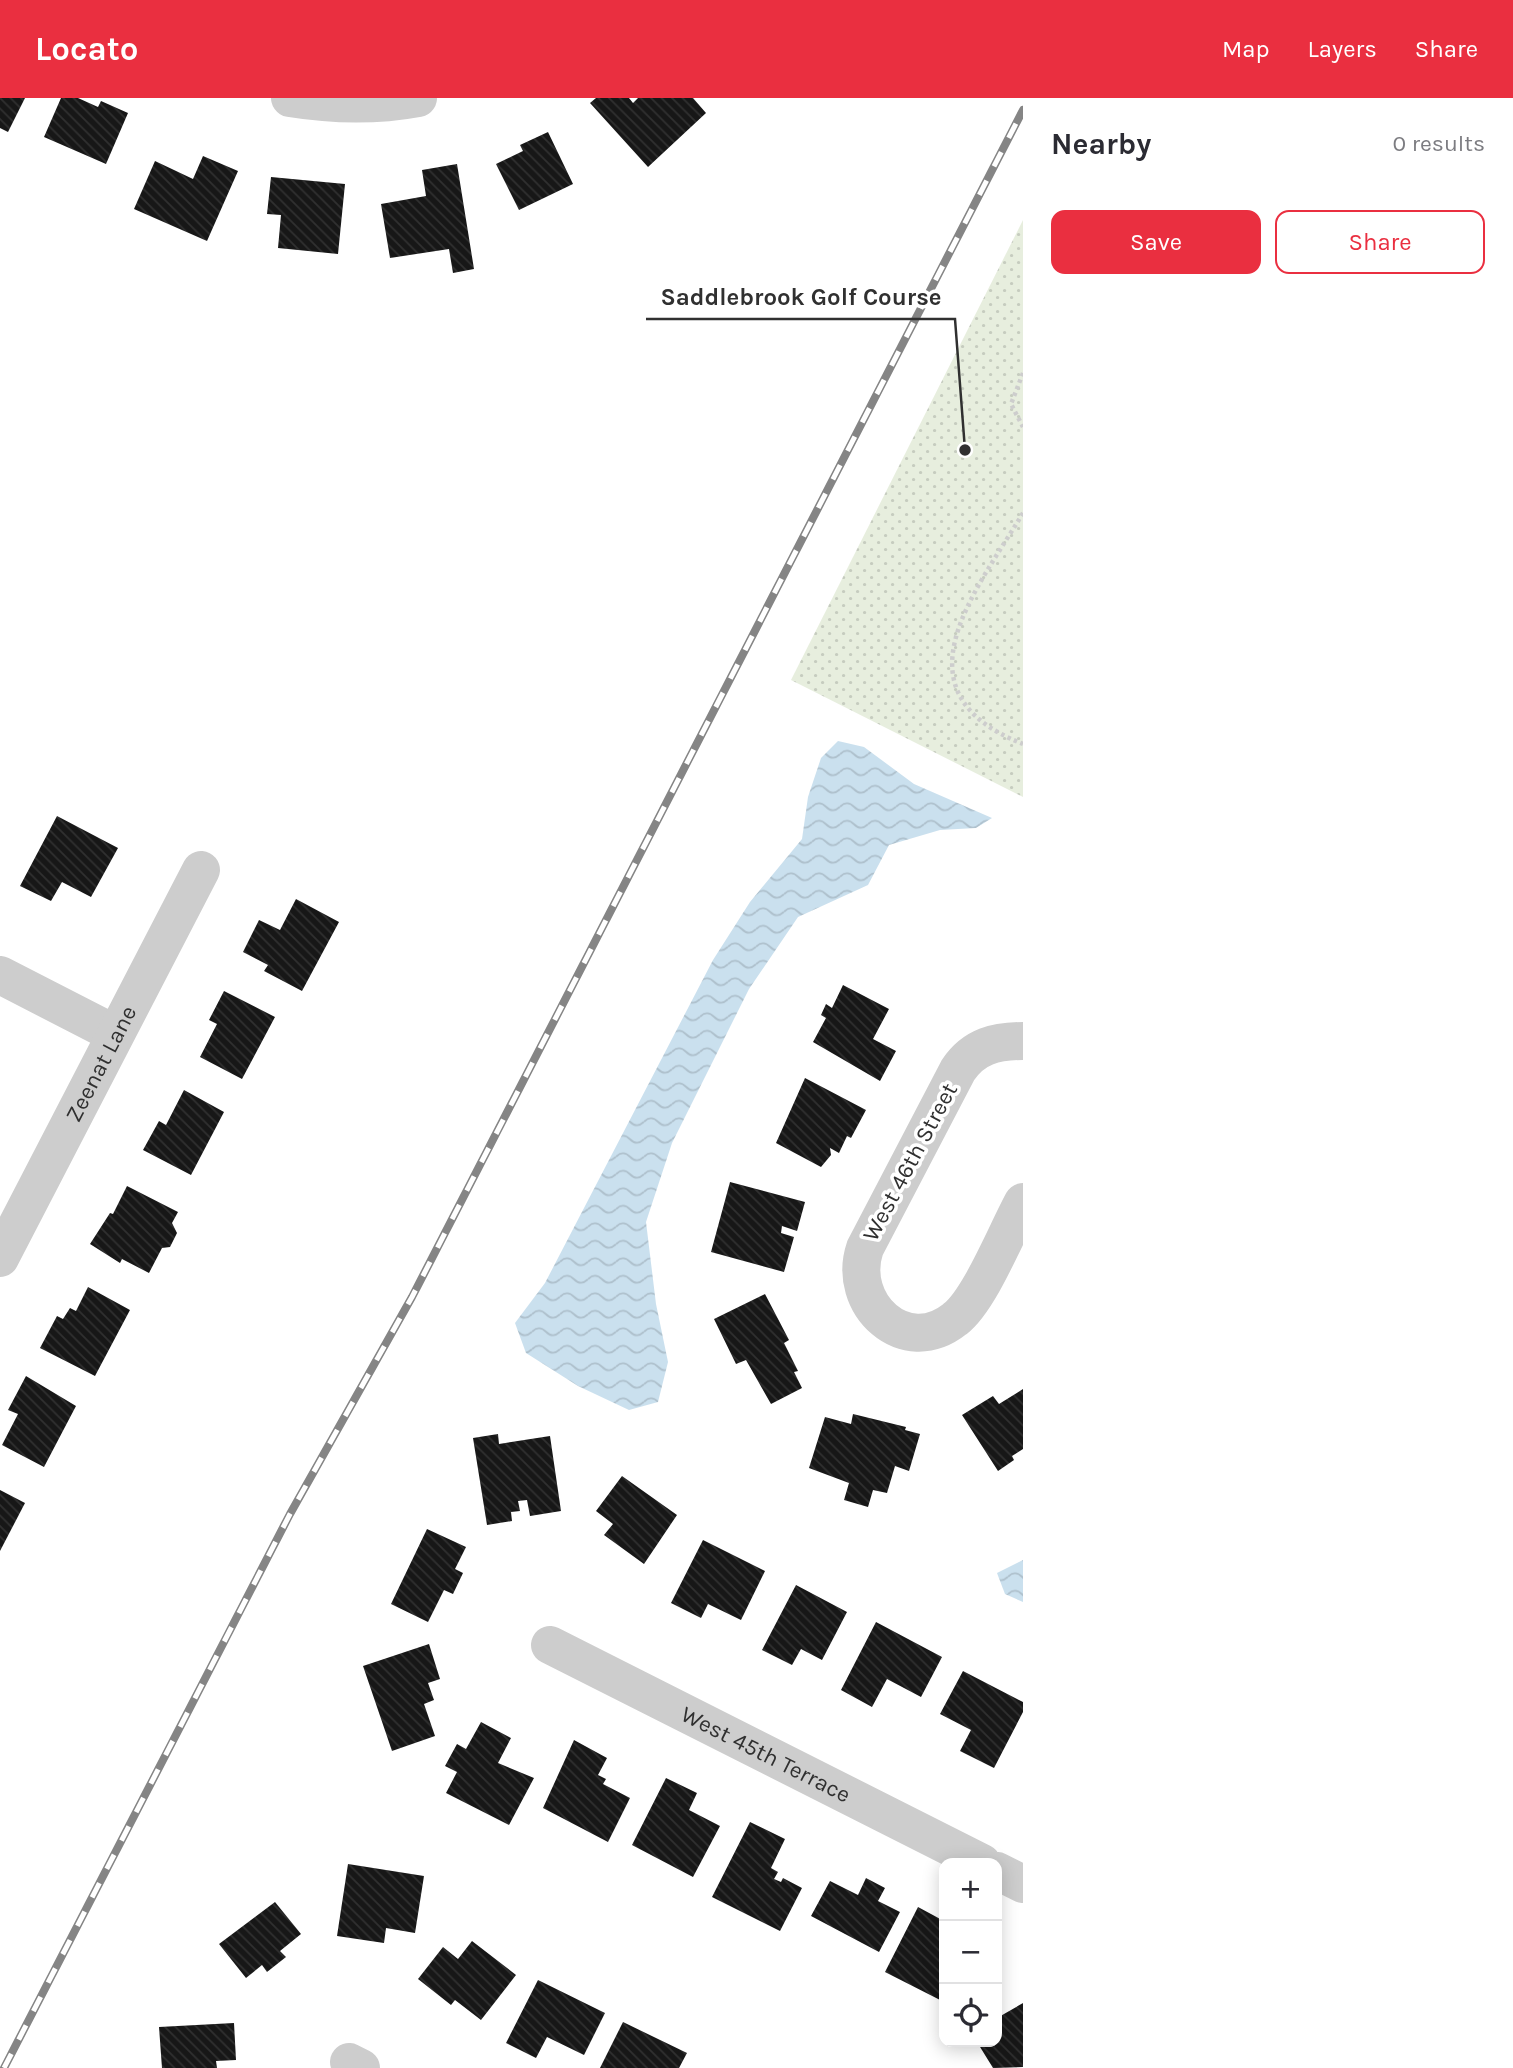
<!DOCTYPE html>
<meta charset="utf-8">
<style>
body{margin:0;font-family:Karla,sans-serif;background:#f2f2f3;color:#2b2b33}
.controls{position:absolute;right:21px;bottom:21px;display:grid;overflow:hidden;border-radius:14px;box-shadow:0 4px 18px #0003}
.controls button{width:63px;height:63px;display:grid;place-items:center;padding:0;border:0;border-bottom:2px solid #e1e1e2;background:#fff;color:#2b2b33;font:35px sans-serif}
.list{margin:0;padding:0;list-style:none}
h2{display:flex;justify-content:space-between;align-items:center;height:91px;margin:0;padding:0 28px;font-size:30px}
h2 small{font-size:23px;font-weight:400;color:#7c7c81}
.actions{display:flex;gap:14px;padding:21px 28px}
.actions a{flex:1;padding:16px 0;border:2px solid #ea2f40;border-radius:14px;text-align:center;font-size:24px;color:#ea2f40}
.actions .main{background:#ea2f40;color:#fff}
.icon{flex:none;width:38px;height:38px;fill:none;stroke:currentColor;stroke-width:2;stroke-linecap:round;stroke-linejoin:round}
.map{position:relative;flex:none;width:1023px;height:1970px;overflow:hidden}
header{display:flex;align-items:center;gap:42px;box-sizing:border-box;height:98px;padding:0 35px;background:#ea2f40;color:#fff}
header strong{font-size:33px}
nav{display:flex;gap:38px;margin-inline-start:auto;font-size:24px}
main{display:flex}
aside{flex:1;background:#fff}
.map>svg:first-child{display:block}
.grass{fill:url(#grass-dots)}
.water{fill:url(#water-waves)}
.building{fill:url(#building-back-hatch)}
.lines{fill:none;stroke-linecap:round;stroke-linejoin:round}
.path{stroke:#cdcdcd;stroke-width:4.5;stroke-dasharray:3.5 3.5;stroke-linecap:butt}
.street{stroke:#cdcdcd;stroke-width:38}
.rail-casing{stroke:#858585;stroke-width:8}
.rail{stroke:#fff;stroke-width:5;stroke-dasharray:16;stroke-linecap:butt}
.labels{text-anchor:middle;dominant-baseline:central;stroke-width:7;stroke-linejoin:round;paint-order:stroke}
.street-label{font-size:23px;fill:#303030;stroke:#fff}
.leader{fill:none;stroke:#303030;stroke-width:2.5}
.callout-dot{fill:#303030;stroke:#fff;stroke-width:2.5}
.callout-label{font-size:24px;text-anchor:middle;font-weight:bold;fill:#303030;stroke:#fff;stroke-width:7;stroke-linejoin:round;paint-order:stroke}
</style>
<header>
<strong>Locato</strong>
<nav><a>Map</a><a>Layers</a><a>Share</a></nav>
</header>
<main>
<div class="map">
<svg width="1023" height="1970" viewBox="0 0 1023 1970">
<defs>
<pattern id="grass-dots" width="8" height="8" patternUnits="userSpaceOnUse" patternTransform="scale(1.75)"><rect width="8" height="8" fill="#e7eede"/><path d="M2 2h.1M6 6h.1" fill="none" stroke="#c6ccbf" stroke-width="1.8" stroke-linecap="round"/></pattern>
<pattern id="water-waves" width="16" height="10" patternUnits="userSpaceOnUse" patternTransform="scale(1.75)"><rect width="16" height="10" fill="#cae0ee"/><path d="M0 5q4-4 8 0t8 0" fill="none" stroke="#aec0cc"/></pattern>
<pattern id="building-back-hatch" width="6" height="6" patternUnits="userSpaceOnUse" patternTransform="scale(1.75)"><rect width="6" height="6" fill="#171717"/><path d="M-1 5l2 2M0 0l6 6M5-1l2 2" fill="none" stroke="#303030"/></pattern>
</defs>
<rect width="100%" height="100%" fill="#fff"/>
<path class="grass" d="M1023,122V699L791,582Z"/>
<g class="water">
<path d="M838,643L864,649L914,686L992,720L976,730L940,732L889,747L868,787L798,819L749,891L672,1045L646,1124L656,1206L668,1264L658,1304L629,1312L578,1288L526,1255L515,1225L545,1185L713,862L750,804L802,741L808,699L821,660Z"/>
<path d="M1023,1462V1504L1005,1496L997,1475Z"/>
</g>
<g class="building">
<path d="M0,0H25L8,34L0,30Z"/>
<path d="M61,0H78L98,9L101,3L128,15L106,66L44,39Z"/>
<path d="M596,0H629L633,5L638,0H693L706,15L648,69L590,5Z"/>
<path d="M548,34L573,86L519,112L496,66L523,53L520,47Z"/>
<path d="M203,58L238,73L207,143L134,111L155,63L193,81Z"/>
<path d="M457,66L474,171L453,175L449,151L390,160L381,106L426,98L422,72Z"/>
<path d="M271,79L345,86L338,156L278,150L281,117L267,116Z"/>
<path d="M57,718L118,750L91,799L62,784L51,803L20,788Z"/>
<path d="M296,801L339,824L302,893L264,873L268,867L243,854L259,822L280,832Z"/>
<path d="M843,887L889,911L873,941L896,953L880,983L813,944L826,920L821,917L826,906L832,910Z"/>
<path d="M224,893L275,919L242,981L200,959L217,926L209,922Z"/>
<path d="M805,980L866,1012L851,1040L847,1038L839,1055L830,1050L831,1057L821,1069L776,1045Z"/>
<path d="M184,992L224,1014L191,1077L143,1052L159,1023L166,1027Z"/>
<path d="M730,1084L805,1104L797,1133L782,1128L781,1135L794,1139L784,1174L711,1154Z"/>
<path d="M127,1088L178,1114L172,1125L177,1135L170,1149L162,1150L149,1175L122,1161L120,1165L90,1146L110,1115L113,1116Z"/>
<path d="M88,1189L130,1212L95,1278L40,1250L57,1218L63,1221L70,1210L76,1213Z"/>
<path d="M765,1196L789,1242L784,1245L798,1273L794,1274L802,1290L771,1306L746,1262L736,1266L714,1221Z"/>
<path d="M26,1278L76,1308L44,1369L2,1347L18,1316L8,1312Z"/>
<path d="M1023,1291V1351L1012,1358L1014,1362L998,1373L962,1317L993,1298L999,1306Z"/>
<path d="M853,1316L906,1329L905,1332L920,1336L909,1373L895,1368L887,1395L873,1392L868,1409L844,1402L849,1385L809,1370L825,1319L851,1326Z"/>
<path d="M498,1336L499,1346L550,1338L561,1413L530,1418L527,1402L518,1403L520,1413L511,1414L512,1423L487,1427L473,1340Z"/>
<path d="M622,1378L677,1417L644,1466L604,1437L613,1426L596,1413Z"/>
<path d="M0,1392L25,1405L0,1453Z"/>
<path d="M427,1431L466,1449L455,1471L463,1475L453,1496L444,1492L428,1524L391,1506Z"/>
<path d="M703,1442L765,1473L741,1522L708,1506L701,1520L671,1505Z"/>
<path d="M796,1487L847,1514L822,1562L801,1551L792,1567L762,1552Z"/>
<path d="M876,1524L942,1559L921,1599L887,1581L872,1609L841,1592Z"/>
<path d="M429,1546L440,1581L428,1585L434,1602L424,1606L435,1638L392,1653L363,1568Z"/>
<path d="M963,1573L1023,1604V1614L994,1670L960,1653L971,1632L940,1616Z"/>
<path d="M481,1624L511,1640L498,1665L534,1680L509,1727L446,1695L457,1674L445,1668L457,1646L466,1651Z"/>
<path d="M574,1642L607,1660L598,1677L606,1681L603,1686L630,1700L608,1744L543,1710Z"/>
<path d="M666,1680L697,1695L689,1712L720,1728L693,1779L632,1747Z"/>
<path d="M750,1724L785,1741L771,1770L778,1774L774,1781L781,1784L783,1780L802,1790L780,1833L712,1799Z"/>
<path d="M348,1766L424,1778L415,1835L386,1830L384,1845L337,1838Z"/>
<path d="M866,1780L885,1790L878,1803L900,1814L879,1854L811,1818L830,1783L858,1797Z"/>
<path d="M275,1804L301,1836L280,1853L286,1859L267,1874L262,1867L246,1880L219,1846Z"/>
<path d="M918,1809L944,1823V1840L940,1849L944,1851V1904L885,1874Z"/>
<path d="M472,1843L516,1877L481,1922L455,1902L451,1907L418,1881L443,1849L458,1861Z"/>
<path d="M538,1882L605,1915L584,1957L547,1939L536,1960L506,1945Z"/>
<path d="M1023,1905V1969L993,1970L977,1944H997V1920Z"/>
<path d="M623,1924L687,1955L679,1970H600Z"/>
<path d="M234,1925L236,1962L216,1963L217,1970H162L159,1929Z"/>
</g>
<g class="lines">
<g class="path">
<path d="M1023,275L1011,306L1023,329"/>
<path d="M1023,415C975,495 891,594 1023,646"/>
</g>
<g class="street">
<path d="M290,0C333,7 375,8 418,0"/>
<path d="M0,877L115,936"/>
<path d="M1023,943C996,943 974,948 958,972L865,1150C846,1206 905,1261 955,1221C980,1202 1007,1133 1023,1104"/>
<path id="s1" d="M0,1160L201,772"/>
<path id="s2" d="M550,1547L982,1765"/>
<path d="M997,1773L1023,1786"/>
<path d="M349,1964L361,1970"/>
</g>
<g class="rail-casing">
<path id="rail" d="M4,1970L290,1416L412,1199L1023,12"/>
</g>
<use href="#rail" class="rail"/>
</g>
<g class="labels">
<g class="street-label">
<text stroke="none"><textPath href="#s1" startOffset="219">Zeenat Lane</textPath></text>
<text transform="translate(910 1064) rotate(-62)">West 46th Street</text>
<text stroke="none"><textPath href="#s2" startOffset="242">West 45th Terrace</textPath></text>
</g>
</g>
<path class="leader" d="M965 352L955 221H646"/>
<circle class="callout-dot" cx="965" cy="352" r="7"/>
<g class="callout-label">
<text x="801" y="207">Saddlebrook Golf Course</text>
</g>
</svg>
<div class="controls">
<button>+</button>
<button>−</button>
<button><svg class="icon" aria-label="locate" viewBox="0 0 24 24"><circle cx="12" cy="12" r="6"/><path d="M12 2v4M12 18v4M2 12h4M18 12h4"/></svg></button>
</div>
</div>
<aside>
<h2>Nearby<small>0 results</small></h2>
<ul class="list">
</ul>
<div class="actions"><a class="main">Save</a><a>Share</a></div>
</aside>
</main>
